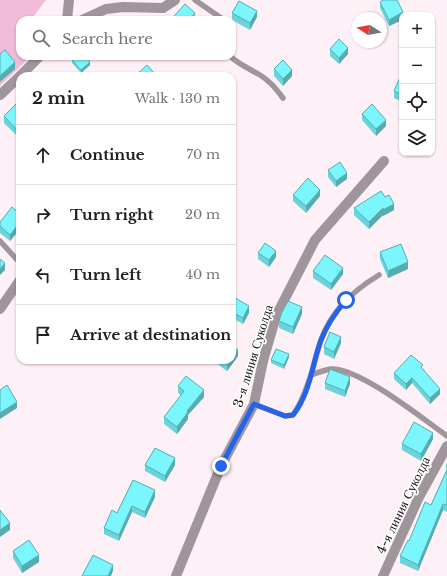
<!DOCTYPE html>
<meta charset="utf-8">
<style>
body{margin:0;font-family:"Libre Baskerville",serif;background:#f6f6f6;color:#202124}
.controls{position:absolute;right:12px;top:12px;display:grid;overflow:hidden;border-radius:8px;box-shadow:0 1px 3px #0004}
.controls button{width:36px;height:36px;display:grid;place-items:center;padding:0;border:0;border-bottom:1px solid #e0e0e0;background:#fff;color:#202124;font:20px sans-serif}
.compass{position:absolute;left:351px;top:12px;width:36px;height:36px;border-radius:50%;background:#fff;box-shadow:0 1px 3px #0004;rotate:281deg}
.stop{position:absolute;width:12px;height:12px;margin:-9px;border:3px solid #2563eb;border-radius:50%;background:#fff}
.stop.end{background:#2563eb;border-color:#fff;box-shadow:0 1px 4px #0008}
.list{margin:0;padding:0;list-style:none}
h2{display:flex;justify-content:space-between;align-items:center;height:52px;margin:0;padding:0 16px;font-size:17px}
h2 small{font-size:13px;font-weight:400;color:#757577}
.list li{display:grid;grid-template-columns:26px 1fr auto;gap:12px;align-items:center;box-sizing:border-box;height:60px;padding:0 16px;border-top:1px solid #e0e0e0}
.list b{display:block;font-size:15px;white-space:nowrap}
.list em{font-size:13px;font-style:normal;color:#757577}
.icon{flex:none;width:22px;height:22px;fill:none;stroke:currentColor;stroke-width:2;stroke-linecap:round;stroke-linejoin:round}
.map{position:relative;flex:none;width:447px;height:576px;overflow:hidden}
.search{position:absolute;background:#fff;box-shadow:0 1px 3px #0004;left:16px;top:16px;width:220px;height:44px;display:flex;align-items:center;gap:10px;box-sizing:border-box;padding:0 14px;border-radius:12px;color:#757577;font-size:15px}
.panel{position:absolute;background:#fff;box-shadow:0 1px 3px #0004;left:16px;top:72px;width:220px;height:292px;border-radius:12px}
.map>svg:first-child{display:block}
.green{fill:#f1bbd8}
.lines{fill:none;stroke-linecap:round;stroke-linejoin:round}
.service{stroke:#9f969b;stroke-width:5.5}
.minor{stroke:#9f969b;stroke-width:10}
.wall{fill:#6bd4da}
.shaded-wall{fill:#57acb1}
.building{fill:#7cf6fd;stroke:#57acb1}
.route{stroke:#2563eb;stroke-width:5}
.labels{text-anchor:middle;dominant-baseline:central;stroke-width:3.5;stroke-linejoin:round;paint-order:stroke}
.street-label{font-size:13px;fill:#191215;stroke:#fff}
</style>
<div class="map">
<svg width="447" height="576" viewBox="0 0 447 576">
<rect width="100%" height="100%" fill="#fdf0f7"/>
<path class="green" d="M0,0H46L33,17L35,20H20V56H31L0,86Z"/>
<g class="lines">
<g class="service">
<path d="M195,0L224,20"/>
<path d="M230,56C238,64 250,69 260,75C270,81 276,89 283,98"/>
<path d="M0,241L20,263"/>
<path d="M311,375C314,364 317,351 321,340C331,311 354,290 379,275"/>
<path d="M254,404L285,416L293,415C302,403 306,389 311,375C317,373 324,370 331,369C360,368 423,419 447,436"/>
</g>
<g class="minor">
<path d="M67,20L69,0"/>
<path d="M82,20L106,9L123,7L163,8L175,0"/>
<path d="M20,76L40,56"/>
<path d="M0,95L20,76"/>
<path d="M0,309L20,280"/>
<path d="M176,576L221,466L254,404L263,361L276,316L315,240L384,161"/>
<path d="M383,576L419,497L447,446"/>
</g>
</g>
<g class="wall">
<path d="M380,2L403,15H402V20L389,26L380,8Z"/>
<path d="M232,13L257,17L250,30L232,20Z"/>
<path d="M174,16L195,19L194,20H174Z"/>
<path d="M330,49L348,54L339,64L330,56Z"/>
<path d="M72,60L90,65L81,73L72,63Z"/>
<path d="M274,69L292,76L283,86L274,76Z"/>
<path d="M402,75V102L394,98V91Z"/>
<path d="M20,109L19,138L4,123V116Z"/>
<path d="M362,114L386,126L376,136L362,120Z"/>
<path d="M328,170L347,179L336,187L328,177Z"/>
<path d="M293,195L320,196L306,213L293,201Z"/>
<path d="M385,197L394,210L383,216V215L369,229L354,215V208Z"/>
<path d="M20,214V229L10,241L0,233V222Z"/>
<path d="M380,252L408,269L388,278L380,259Z"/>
<path d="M258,253L276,257L269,267L258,259Z"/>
<path d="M313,271L343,274L331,290L313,278Z"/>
<path d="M232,296L249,313L243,324L232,318Z"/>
<path d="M302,314L293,334L279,328V321Z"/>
<path d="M341,343L334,359L324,354V347Z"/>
<path d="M238,356L227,371L212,360H232Z"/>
<path d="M289,357L284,369L271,363V360Z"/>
<path d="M423,369L440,394L430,404L412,383L406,390L394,379V373Z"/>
<path d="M325,383L350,384L345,397L325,389Z"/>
<path d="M178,386L204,397L188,415V419L177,434L164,424V417L181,395L178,393Z"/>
<path d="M433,439L421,461L402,450V444Z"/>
<path d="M447,463V512L443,510L418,571L400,563V556L409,541L431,505L446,471V465Z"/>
<path d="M145,465H175L165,482L145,471Z"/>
<path d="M133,480L155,497L145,518L132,512L119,541L104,534V528L117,513Z"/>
<path d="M13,551L39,562L22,573L13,558Z"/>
</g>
<g class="shaded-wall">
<path d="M257,11V17L250,30V23Z"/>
<path d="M403,12V15H402V20L389,26V20Z"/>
<path d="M195,13L194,20H189Z"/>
<path d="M348,48V54L339,64V58Z"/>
<path d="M15,62V69L0,82V76Z"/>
<path d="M90,62V65L81,73V70Z"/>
<path d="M292,70V76L283,86V79Z"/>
<path d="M386,120V126L376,136V129Z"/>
<path d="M20,130V137L19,138V132Z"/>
<path d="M347,173V179L336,187V181Z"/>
<path d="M320,190V196L306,213V206Z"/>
<path d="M394,204V210L383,216V210Z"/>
<path d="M383,208V215L369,229V222Z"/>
<path d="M20,222V229L10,241V235Z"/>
<path d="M276,251V257L269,267V260Z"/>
<path d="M408,262V269L388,278V271Z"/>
<path d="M5,263V270L0,275V269Z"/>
<path d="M343,268V274L331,290V284Z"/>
<path d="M249,306V313L243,324V318Z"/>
<path d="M302,307V314L293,334V327Z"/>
<path d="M341,337V343L334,359V352Z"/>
<path d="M238,350V356L227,371V364L230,360H232V358Z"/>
<path d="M289,354V357L284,369V365Z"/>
<path d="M350,377V384L345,397V391Z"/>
<path d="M412,378V383L406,390V384Z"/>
<path d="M440,389V394L430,404V398Z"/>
<path d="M204,390V397L188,415V419L177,434V427L187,411Z"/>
<path d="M17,402V408L0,419V413Z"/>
<path d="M433,433V439L421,461V454Z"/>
<path d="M175,458V465L165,482V476Z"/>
<path d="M155,490V497L145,518V512Z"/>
<path d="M443,504V510L418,571V565Z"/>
<path d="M132,506V512L119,541V535Z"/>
<path d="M10,523V530L0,537V530Z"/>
<path d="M39,555V562L22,573V566Z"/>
<path d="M113,565V571L111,576H108Z"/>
</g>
<g class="building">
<path d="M383,0H397L403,12L389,20L380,2Z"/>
<path d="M239,1L257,11L250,23L232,13Z"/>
<path d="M185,4L195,13L189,20H178L174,16Z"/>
<path d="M339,39L348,48L339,58L330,49Z"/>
<path d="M5,50L15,62L0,76V54Z"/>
<path d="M76,56H85L90,62L81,70L72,60Z"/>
<path d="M283,60L292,70L283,79L274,69Z"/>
<path d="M147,65L155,74L153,76H137L136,75Z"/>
<path d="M401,75H402V95L394,91Z"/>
<path d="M16,104L20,109V130L19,132L4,116Z"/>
<path d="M372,104L386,120L376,129L362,114Z"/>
<path d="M340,162L347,173L336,181L328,170Z"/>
<path d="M308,178L320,190L306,206L293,195Z"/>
<path d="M381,191L385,197L389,195L394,204L383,210V208L369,222L354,208Z"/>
<path d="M12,207L20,214V222L10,235L0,226V222Z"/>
<path d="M265,243L276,251L269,260L258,253Z"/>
<path d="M401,244L408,262L388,271L380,252Z"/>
<path d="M325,255L343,268L331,284L313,271Z"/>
<path d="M0,259L5,263L0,269Z"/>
<path d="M232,296L249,306L243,318L232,312Z"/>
<path d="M288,301L302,307L293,327L279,321L282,312Z"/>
<path d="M330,332L341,337L334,352L324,347Z"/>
<path d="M232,346L238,350L232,358Z"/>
<path d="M276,349L289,354L284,365L271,360Z"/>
<path d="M411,355L423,365L421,367L440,389L430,398L412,378L406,384L394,373Z"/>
<path d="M221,360H230L227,364Z"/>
<path d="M330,369L350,377L345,391L325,383Z"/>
<path d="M186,376L204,390L187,411L188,412L177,427L164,417L184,391L178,386Z"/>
<path d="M7,385L17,402L0,413V390Z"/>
<path d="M414,422L433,433L421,454L402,444Z"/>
<path d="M155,448L175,458L165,476L145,465Z"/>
<path d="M447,470V505L443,504L418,565L400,556L408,540L409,541L425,502L431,505Z"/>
<path d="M133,480L155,490L145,512L132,506L119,535L104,528L112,510L117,513Z"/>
<path d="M0,510L10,523L0,530Z"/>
<path d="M29,540L39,555L22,566L13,551Z"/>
<path d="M93,555L113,565L108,576H82Z"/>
</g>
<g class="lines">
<path class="route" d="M221,466L254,404L285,416L293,415C310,394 312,365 321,340C327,325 336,312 346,300"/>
</g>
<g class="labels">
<g class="street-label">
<text transform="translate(253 356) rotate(-73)">3-я линия Суколда</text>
<text transform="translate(403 505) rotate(-64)">4-я линия Суколда</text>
</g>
</g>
</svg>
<div class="controls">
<button>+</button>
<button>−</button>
<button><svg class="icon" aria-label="locate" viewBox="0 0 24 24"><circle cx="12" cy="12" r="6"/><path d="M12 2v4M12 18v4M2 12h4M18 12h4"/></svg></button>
<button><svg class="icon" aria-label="layers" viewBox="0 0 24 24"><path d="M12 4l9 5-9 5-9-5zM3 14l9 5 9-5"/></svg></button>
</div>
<svg class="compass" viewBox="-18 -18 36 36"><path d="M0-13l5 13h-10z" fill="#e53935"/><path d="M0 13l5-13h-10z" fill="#757577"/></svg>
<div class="stop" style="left:346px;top:300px"></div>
<div class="stop end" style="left:221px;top:466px"></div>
<div class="search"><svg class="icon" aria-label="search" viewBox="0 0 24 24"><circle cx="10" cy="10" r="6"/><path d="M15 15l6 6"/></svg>Search here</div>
<section class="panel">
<h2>2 min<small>Walk · 130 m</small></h2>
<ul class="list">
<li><svg class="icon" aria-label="ahead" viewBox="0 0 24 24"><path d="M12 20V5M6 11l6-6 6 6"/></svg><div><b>Continue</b></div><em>70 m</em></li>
<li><svg class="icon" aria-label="right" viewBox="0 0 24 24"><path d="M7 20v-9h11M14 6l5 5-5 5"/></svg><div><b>Turn right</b></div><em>20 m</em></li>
<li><svg class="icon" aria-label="left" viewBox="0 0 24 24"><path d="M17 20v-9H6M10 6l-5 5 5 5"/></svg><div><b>Turn left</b></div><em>40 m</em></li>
<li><svg class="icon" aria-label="arrive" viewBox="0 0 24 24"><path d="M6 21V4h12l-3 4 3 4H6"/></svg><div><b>Arrive at destination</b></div></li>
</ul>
</section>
</div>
